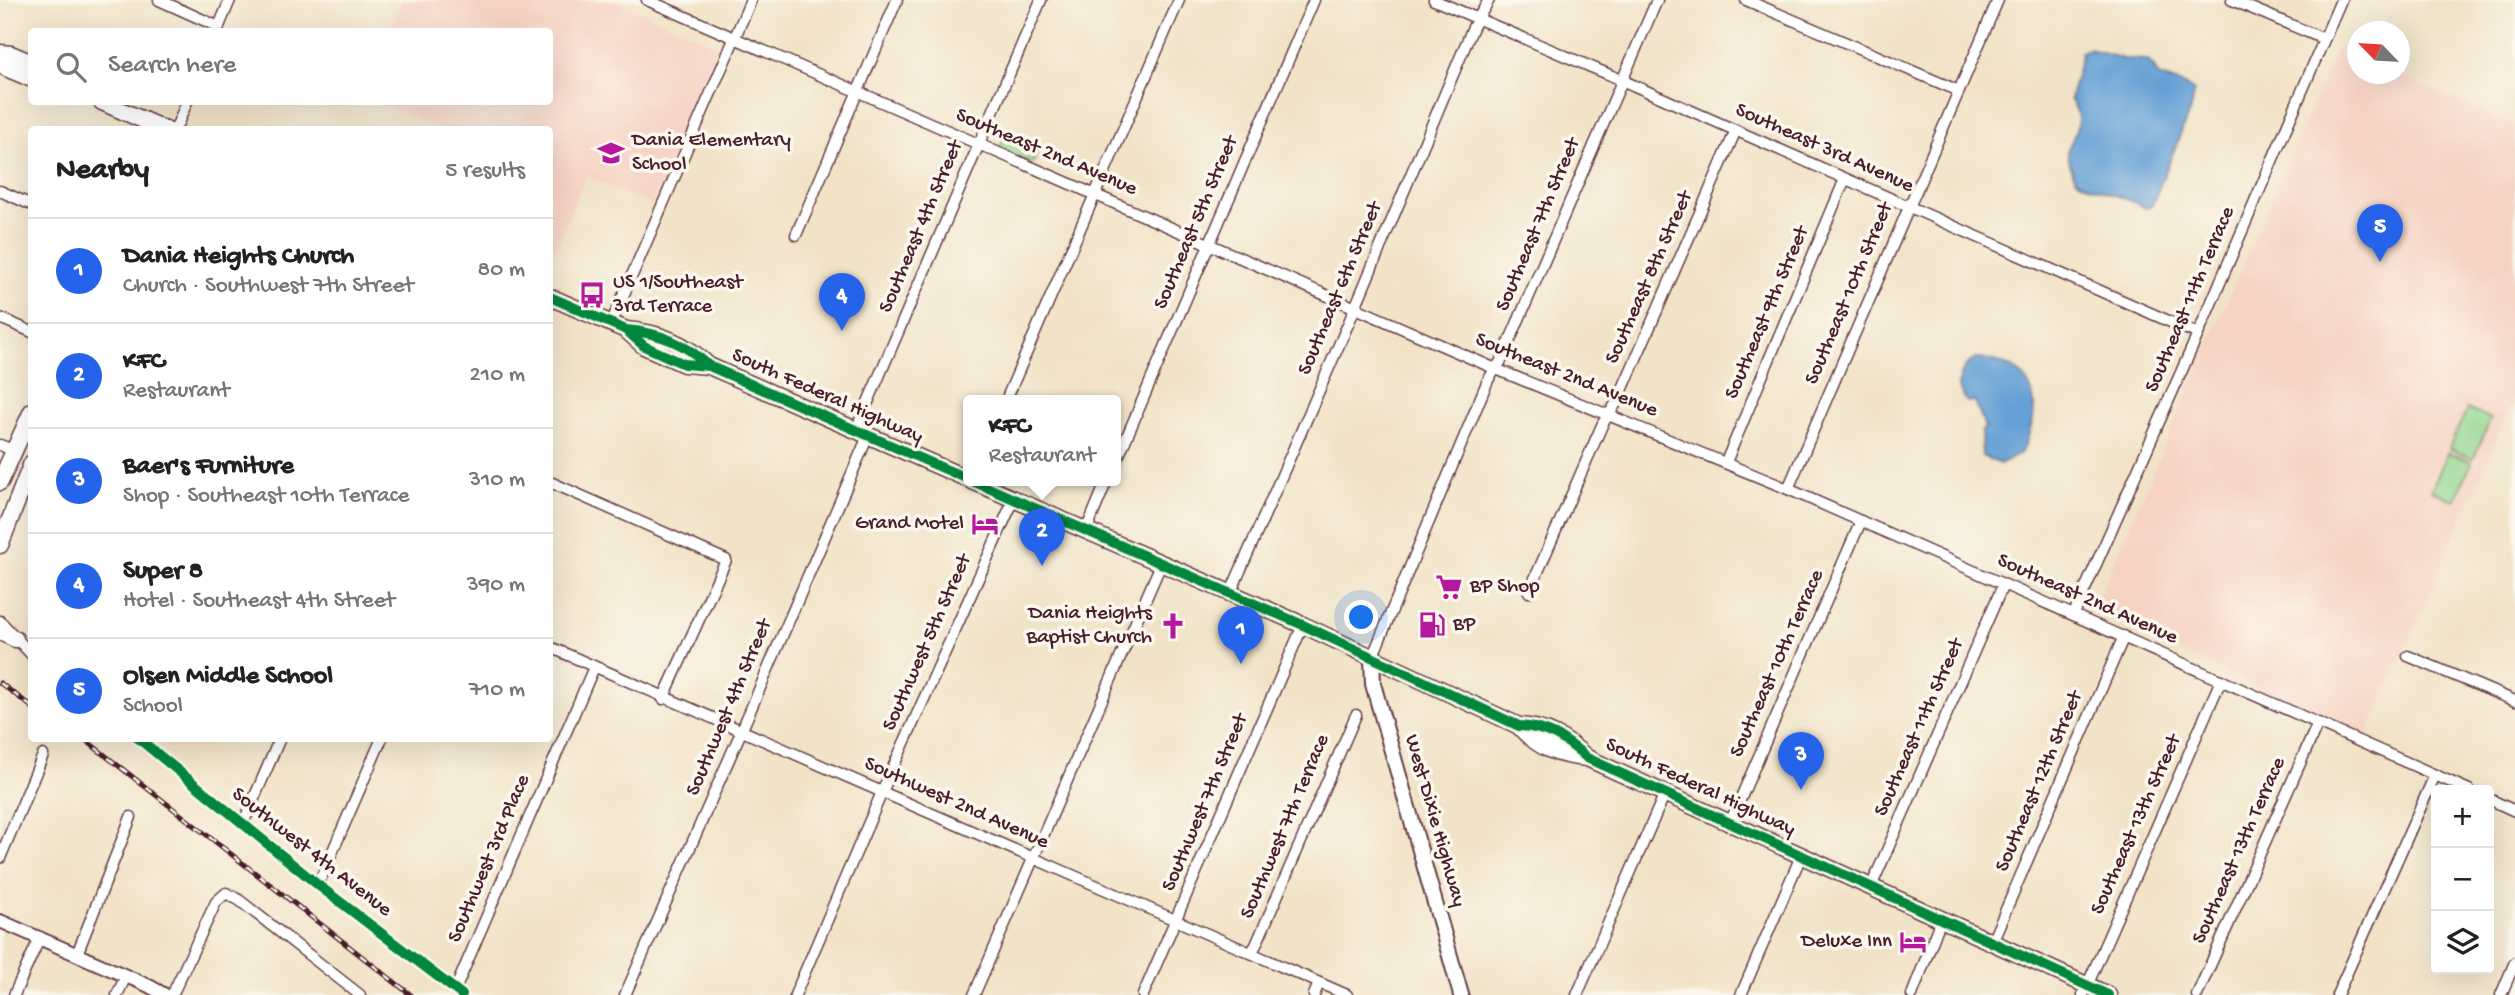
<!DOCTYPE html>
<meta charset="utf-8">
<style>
body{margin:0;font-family:"Gochi Hand",sans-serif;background:#f2f2f2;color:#222}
.controls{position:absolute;right:21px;bottom:21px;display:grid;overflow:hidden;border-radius:7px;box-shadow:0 7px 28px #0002}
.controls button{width:63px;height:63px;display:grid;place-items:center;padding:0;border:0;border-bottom:2px solid #e0e0e0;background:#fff;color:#222;font:35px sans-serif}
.compass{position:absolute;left:2347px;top:21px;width:63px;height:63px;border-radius:50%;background:#fff;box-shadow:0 7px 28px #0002;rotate:295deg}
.you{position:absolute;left:1362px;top:618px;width:24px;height:24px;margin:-18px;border:5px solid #fff;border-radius:50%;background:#1a73e8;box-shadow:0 0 0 10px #1a73e833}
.badge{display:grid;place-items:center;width:46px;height:46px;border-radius:50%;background:#2563eb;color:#fff;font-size:23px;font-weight:700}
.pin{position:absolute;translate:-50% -58px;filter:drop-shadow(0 2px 4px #0008)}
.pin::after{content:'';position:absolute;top:37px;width:24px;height:21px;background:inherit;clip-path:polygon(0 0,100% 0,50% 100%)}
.popup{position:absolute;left:963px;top:395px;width:158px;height:91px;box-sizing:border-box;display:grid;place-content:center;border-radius:7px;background:#fff;filter:drop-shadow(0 2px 5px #0005);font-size:23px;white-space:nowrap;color:#767676}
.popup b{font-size:26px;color:#222}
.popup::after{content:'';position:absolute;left:50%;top:100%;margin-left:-14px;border:14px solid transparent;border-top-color:#fff}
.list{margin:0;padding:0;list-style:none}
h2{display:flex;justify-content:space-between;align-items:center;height:91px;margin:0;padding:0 28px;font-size:30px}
h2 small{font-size:23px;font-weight:400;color:#767676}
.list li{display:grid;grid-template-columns:46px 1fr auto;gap:21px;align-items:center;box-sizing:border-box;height:105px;padding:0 28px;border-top:2px solid #e0e0e0}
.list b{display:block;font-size:26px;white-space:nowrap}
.list p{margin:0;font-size:23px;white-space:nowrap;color:#767676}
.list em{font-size:23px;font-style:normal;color:#767676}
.icon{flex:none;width:38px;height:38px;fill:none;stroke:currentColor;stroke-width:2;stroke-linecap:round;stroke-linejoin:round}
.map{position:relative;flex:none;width:2515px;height:995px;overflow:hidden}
.search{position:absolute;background:#fff;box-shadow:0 7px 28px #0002;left:28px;top:28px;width:525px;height:77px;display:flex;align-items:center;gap:18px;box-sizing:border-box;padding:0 24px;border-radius:7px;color:#767676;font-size:26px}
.panel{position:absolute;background:#fff;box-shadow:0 7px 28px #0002;left:28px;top:126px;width:525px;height:616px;border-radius:7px}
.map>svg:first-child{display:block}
.built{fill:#f6d2c3}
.green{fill:#93d78f;stroke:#6e7b5d;stroke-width:2}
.water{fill:#65a0d5;stroke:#586080;stroke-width:2}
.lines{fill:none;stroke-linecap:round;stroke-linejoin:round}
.minor-casing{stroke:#633c42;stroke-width:13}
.tertiary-casing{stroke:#633c42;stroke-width:16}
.secondary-casing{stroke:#633c42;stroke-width:18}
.primary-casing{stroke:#633c42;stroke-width:19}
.minor{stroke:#fff;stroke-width:10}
.tertiary{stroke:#fff;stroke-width:12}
.secondary{stroke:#fff;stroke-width:14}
.primary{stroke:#fff;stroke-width:16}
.rail-casing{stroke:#4a1f2b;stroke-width:5}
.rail{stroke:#fbf7ec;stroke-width:2.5;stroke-dasharray:8;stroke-linecap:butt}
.cycleway-casing{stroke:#fbf7ec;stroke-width:15}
.cycleway{stroke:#00873e;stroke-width:10}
.labels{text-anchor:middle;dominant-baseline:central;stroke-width:7;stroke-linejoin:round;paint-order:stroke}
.poi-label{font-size:21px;fill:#4a1f2b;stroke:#fbf7ec;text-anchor:start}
.street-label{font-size:21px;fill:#4a1f2b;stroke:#fbf7ec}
</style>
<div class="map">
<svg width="2515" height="995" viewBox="0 0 2515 995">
<rect width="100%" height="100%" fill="#fbf7ec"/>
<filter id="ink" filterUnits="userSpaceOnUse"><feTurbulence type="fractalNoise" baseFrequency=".0143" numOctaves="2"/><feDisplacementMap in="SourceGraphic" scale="14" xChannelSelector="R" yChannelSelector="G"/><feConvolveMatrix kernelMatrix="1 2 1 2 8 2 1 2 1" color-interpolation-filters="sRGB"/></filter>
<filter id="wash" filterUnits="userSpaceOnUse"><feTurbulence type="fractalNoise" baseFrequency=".00686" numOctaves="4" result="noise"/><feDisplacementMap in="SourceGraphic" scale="28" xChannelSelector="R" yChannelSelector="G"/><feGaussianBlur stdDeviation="1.57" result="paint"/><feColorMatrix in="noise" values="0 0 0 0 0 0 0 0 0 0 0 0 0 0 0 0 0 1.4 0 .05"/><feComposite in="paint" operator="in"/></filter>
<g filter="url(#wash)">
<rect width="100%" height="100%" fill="#f1e3c7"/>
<g class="built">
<path d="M402,0H614L719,46L651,205L586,176L550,263V130L440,129L376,102H550V32L389,31Z"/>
<path d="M2337,48L2357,57L2358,74H2396L2515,126V397L2367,736L2092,612Z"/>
</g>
<g class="green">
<path d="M1005,136L1039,149L1033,163L999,150Z"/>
<path d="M2467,409L2491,419L2473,459L2449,448Z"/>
<path d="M2448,452L2472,462L2455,501L2431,490Z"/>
</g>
<g class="water">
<path d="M2089,49L2123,59L2147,60L2154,67L2158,76L2184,85L2194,92L2192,105L2152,205L2145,208C2130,197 2083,187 2076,178C2071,171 2069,159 2067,151C2076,133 2085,118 2070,99L2082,52Z"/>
<path d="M1976,359C2021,360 2043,387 2030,430C2028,437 2025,449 2019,454C2014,458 2005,461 2000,464L1982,456L1981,432L1985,428L1975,401L1967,402L1958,387C1961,373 1963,365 1976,359Z"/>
</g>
</g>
<g filter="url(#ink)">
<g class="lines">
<g class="minor-casing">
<g id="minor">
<path d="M159,0L219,27"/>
<path d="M647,0L1496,369L1788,489L2469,790"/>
<path d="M1434,0L1610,75L2198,334"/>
<path d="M1746,0L1959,91"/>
<path d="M2232,0L2324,39"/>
<path d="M217,31L230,0"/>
<path d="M175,130L187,102"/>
<path d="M0,191L32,205"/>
<path d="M796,235L897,0"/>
<path d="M0,318L32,332"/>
<path d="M611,324L751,0"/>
<path d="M1006,400L1179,0"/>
<path d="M856,430L1041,0"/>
<path d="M0,445L13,450"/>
<path d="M1116,462L1314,0"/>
<path d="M1726,462L1845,179"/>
<path d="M550,482L726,560L663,699"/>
<path d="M1788,489L1998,0"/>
<path d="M1086,531L1107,480"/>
<path d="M1529,592L1603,423L1617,402L1736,130"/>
<path d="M1230,594L1349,322L1473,27L1489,0"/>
<path d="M2074,614L2198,334L2341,0"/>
<path d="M0,621L32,655"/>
<path d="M550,647L1347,995"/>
<path d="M2408,656L2515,701"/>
<path d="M1372,658L1488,380L1501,361L1657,0"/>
<path d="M138,738L318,885L462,995"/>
<path d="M2489,799L2515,811"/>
<path d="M1730,823L1861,521"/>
<path d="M243,824L280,738"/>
<path d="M0,858L43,755"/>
<path d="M318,885L382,738"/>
<path d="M1871,887L2003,585"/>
<path d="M1992,942L2124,636"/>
<path d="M1251,953L1256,945L1356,715"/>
<path d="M77,954L131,817"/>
<path d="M455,990L594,667"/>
<path d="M14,995L40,937"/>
<path d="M117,995L126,976"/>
<path d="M172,995L216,902L226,893L239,900L360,995"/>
<path d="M625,995L741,732L868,436"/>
<path d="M795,995L882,792L1014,499"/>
<path d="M974,995L1161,564"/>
<path d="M1143,995L1303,625"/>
<path d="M1314,995L1319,983"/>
<path d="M1577,995L1665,793"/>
<path d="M1741,995L1801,856"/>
<path d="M1912,995L1941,919"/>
<path d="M2083,995L2221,680"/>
<path d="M2197,995L2318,723"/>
<path d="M2337,995L2435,775"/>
<path d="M2501,995L2515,962"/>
</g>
</g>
<g class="tertiary-casing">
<path id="tertiary" d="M0,921L149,986L165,995"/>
</g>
<g class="secondary-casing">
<path id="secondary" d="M1372,658L1373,684L1461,995"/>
</g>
<g class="primary-casing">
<g id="primary">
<path d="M0,53L11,54L32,63"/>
<path d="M0,63L6,68L32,79"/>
<path d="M102,102L166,130"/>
<path d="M550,297L626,330L644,346L684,364L709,366L968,479"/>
<path d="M626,330C660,333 685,343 709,366"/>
<path d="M970,480L1303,625L1519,726C1547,727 1566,739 1587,758L2108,995"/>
<path d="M0,482L32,411"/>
<path d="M0,545L32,463"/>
<path d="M0,632L15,639"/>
<path d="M1519,726C1538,748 1559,756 1587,758"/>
</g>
</g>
<use href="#minor" class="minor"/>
<use href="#tertiary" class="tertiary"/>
<use href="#secondary" class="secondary"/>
<use href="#primary" class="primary"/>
<g class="rail-casing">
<g id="rail">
<path d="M0,683L32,707"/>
<path d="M83,738L411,995"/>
</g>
</g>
<use href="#rail" class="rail"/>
<g class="cycleway-casing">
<g id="cycleway">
<path d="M550,297L626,330L644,346L684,364L709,366L968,479"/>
<path d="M626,330C660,333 685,343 709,366"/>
<path d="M970,480L1303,625L1519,726C1547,727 1566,739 1587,758L2108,995"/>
<path d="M138,738L318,885L462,995"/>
</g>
</g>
<use href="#cycleway" class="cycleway"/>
</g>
</g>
<defs>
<g id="school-bare" transform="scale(2.1)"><path d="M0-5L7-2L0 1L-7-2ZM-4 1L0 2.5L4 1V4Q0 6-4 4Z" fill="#b5179e" stroke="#fbf7ec" stroke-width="2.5" paint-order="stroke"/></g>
<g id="bus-bare" transform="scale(2.1)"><path d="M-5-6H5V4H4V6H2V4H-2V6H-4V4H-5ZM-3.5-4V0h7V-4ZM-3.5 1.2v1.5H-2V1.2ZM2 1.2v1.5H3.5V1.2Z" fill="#b5179e" stroke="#fbf7ec" stroke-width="2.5" paint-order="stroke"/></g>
<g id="hotel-bare" transform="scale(2.1)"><path d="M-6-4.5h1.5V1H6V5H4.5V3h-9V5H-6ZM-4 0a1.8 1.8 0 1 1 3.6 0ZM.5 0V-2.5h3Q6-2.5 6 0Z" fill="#b5179e" stroke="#fbf7ec" stroke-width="2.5" paint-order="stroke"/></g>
<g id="supermarket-bare" transform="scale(2.1)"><path d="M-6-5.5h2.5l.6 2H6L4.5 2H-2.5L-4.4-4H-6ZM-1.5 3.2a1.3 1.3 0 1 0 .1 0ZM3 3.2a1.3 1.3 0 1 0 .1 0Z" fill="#b5179e" stroke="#fbf7ec" stroke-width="2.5" paint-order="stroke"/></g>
<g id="fuel-bare" transform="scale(2.1)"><path d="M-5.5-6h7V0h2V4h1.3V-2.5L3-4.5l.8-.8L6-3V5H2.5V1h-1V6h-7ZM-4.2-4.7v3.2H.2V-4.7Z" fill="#b5179e" stroke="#fbf7ec" stroke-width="2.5" paint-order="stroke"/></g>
<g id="church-bare" transform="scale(2.1)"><path d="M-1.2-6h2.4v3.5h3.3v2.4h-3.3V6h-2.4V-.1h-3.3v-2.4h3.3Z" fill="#b5179e" stroke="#fbf7ec" stroke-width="2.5" paint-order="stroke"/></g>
</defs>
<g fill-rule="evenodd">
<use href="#school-bare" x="611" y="153"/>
<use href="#bus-bare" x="592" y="295"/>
<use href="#hotel-bare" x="985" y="524"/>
<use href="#supermarket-bare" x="1449" y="587"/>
<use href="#fuel-bare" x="1432" y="625"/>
<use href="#church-bare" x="1173" y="626"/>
<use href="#hotel-bare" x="1913" y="942"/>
</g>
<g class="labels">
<g class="poi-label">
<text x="632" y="141">Dania Elementary<tspan x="632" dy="24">School</tspan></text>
<text x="613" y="283">US 1/Southeast<tspan x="613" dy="24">3rd Terrace</tspan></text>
<text x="964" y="524" text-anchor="end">Grand Motel</text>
<text x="1470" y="587">BP Shop</text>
<text x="1152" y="614" text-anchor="end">Dania Heights<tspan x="1152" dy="24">Baptist Church</tspan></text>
<text x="1453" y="625">BP</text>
<text x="1892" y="942" text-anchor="end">Deluxe Inn</text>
</g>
<g class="street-label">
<text transform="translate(1824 149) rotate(24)">Southeast 3rd Avenue</text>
<text transform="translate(1046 153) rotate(23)">Southeast 2nd Avenue</text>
<text transform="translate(1197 223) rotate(-67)">Southeast 5th Street</text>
<text transform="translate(1539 225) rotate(-67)">Southeast 7th Street</text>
<text transform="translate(922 227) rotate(-67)">Southeast 4th Street</text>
<text transform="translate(1650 278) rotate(-66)">Southeast 8th Street</text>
<text transform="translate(1341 289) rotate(-67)">Southeast 6th Street</text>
<text transform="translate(1850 294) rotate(-67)">Southeast 10th Street</text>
<text transform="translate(2191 300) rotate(-67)">Southeast 11th Terrace</text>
<text transform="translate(1768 313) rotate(-67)">Southeast 9th Street</text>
<text transform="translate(1566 376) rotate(22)">Southeast 2nd Avenue</text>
<text transform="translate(827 397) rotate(24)">South Federal Highway</text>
<text transform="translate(2087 600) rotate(24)">Southeast 2nd Avenue</text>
<text transform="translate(928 643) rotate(-66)">Southwest 5th Street</text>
<text transform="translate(1778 664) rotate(-66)">Southeast 10th Terrace</text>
<text transform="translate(730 708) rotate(-67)">Southwest 4th Street</text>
<text transform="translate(1920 728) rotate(-66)">Southeast 11th Street</text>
<text transform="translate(2040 782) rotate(-67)">Southeast 12th Street</text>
<text transform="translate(1700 788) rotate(25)">South Federal Highway</text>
<text transform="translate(1206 803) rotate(-67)">Southwest 7th Street</text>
<text transform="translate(956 804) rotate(24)">Southwest 2nd Avenue</text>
<text transform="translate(1434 821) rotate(74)">West Dixie Highway</text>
<text transform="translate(2137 825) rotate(-66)">Southeast 13th Street</text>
<text transform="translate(1286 827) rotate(-67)">Southwest 7th Terrace</text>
<text transform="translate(2240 851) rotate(-66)">Southeast 13th Terrace</text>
<text transform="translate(311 853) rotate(38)">Southwest 4th Avenue</text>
<text transform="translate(490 859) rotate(-67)">Southwest 3rd Place</text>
</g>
</g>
</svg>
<div class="controls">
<button>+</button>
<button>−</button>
<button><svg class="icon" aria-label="layers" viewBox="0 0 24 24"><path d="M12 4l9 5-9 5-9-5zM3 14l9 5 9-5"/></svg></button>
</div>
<svg class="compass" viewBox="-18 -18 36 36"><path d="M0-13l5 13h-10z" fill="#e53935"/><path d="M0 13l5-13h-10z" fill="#767676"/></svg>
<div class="you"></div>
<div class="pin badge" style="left:1241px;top:664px">1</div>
<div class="pin badge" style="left:1042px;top:566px">2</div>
<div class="popup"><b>KFC</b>Restaurant</div>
<div class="pin badge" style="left:1801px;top:790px">3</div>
<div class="pin badge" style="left:842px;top:331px">4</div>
<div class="pin badge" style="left:2380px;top:262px">5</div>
<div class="search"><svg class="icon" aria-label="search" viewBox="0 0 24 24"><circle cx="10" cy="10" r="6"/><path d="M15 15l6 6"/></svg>Search here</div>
<section class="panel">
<h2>Nearby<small>5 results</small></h2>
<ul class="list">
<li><span class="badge">1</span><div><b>Dania Heights Church</b><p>Church · Southwest 7th Street</p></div><em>80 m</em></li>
<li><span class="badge">2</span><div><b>KFC</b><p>Restaurant</p></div><em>210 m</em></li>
<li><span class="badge">3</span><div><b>Baer's Furniture</b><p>Shop · Southeast 10th Terrace</p></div><em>310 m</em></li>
<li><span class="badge">4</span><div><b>Super 8</b><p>Hotel · Southeast 4th Street</p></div><em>390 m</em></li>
<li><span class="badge">5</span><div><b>Olsen Middle School</b><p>School</p></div><em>710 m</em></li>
</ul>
</section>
</div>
